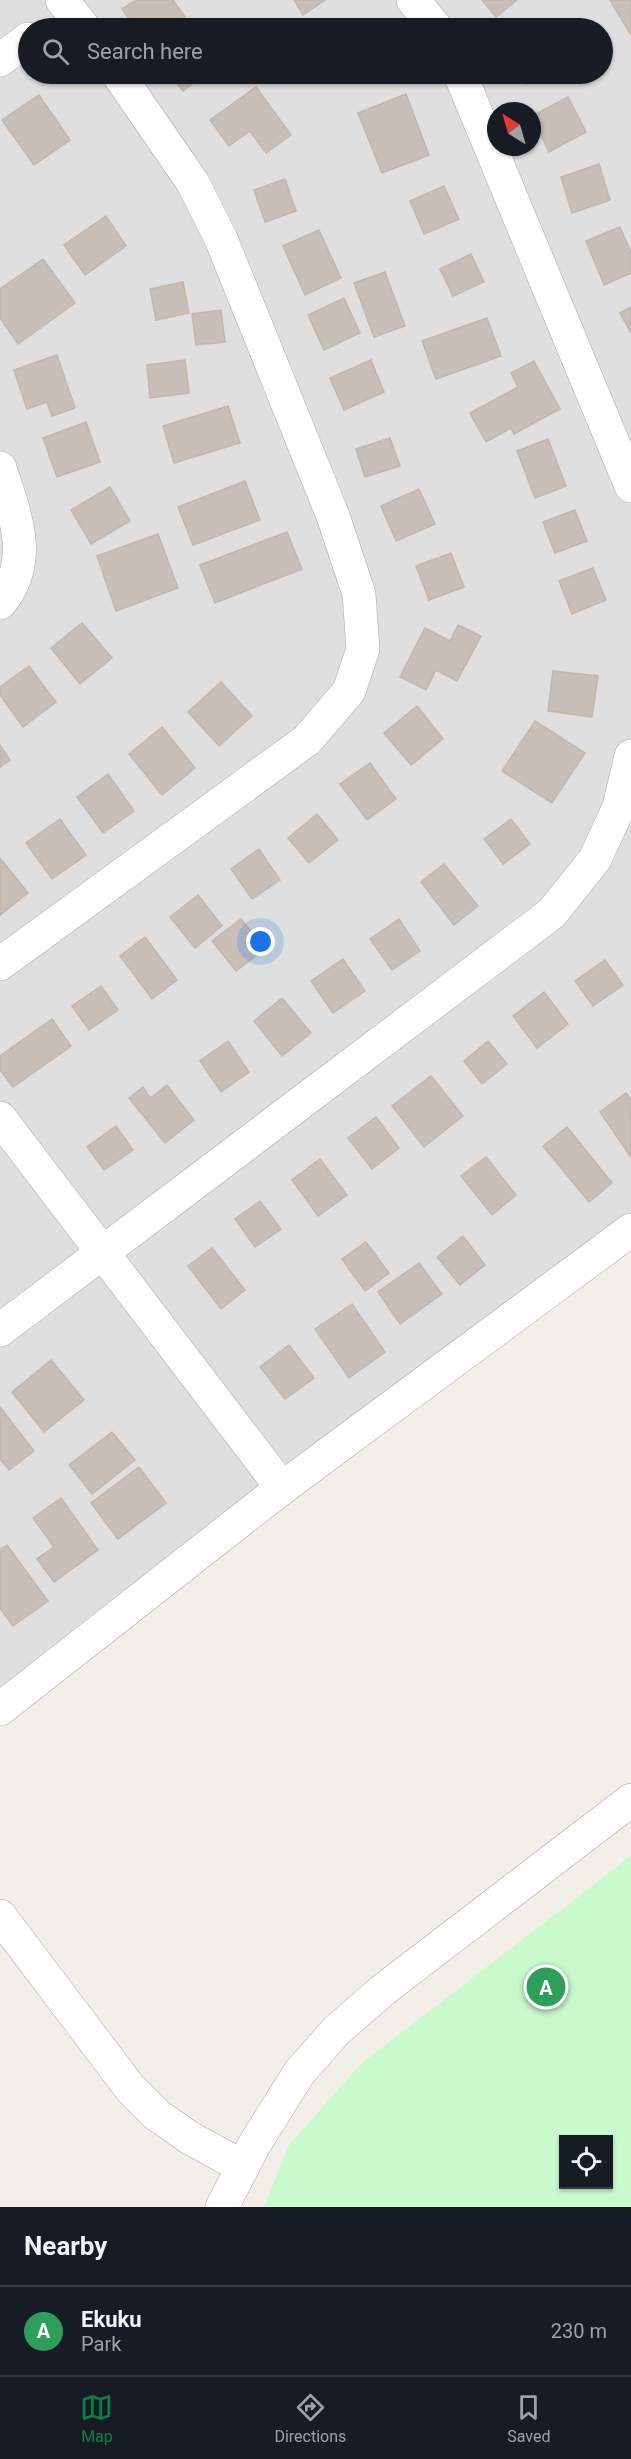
<!DOCTYPE html>
<style>
body{margin:0;font-family:Roboto,sans-serif;background:#20242c;color:#f1f3f6}
.controls{position:absolute;right:18px;bottom:18px;display:grid;overflow:hidden;border-radius:0px;box-shadow:0 2px 4px #0004}
.controls button{width:54px;height:54px;display:grid;place-items:center;padding:0;border:0;border-bottom:2px solid #363941;background:#171b24;color:#f1f3f6;font:30px sans-serif}
.compass{position:absolute;left:487px;top:102px;width:54px;height:54px;border-radius:50%;background:#171b24;box-shadow:0 2px 4px #0004;rotate:323deg}
.you{position:absolute;left:261px;top:942px;width:21px;height:21px;margin:-15px;border:4px solid #fff;border-radius:50%;background:#1a73e8;box-shadow:0 0 0 9px #1a73e833}
.badge{display:grid;place-items:center;width:39px;height:39px;border-radius:50%;background:#0b8043;color:#fff;font-size:20px;font-weight:700}
.pin{position:absolute;translate:-50% -50%;border:3px solid #fff;box-shadow:0 2px 6px #0006}
.list{margin:0;padding:0;list-style:none}
h2{display:flex;justify-content:space-between;align-items:center;height:78px;margin:0;padding:0 24px;font-size:26px}
h2 small{font-size:20px;font-weight:400;color:#9ea1a6}
.list li{display:grid;grid-template-columns:39px 1fr auto;gap:18px;align-items:center;box-sizing:border-box;height:90px;padding:0 24px;border-top:2px solid #363941}
.list b{display:block;font-size:22px;white-space:nowrap}
.list p{margin:0;font-size:20px;white-space:nowrap;color:#9ea1a6}
.list em{font-size:20px;font-style:normal;color:#9ea1a6}
.icon{flex:none;width:33px;height:33px;fill:none;stroke:currentColor;stroke-width:2;stroke-linecap:round;stroke-linejoin:round}
.map{position:relative;flex:none;width:631px;height:2207px;overflow:hidden}
.search{position:absolute;background:#171b24;box-shadow:0 2px 4px #0004;left:18px;right:18px;top:18px;height:66px;display:flex;align-items:center;gap:15px;box-sizing:border-box;padding:0 21px;border-radius:33px;color:#9ea1a6;font-size:22px}
.sheet{height:168px;background:#171b24}
nav{display:flex;justify-content:space-around;align-items:center;box-sizing:border-box;height:84px;border-top:2px solid #363941;background:#171b24;font-size:16px;color:#9ea1a6}
nav a{display:grid;justify-items:center;gap:3px}
nav .on{color:#0b8043}
.map>svg:first-child{display:block}
.residential{fill:#e0dfdf;fill-rule:evenodd}
.park{fill:#c8facc;fill-rule:evenodd}
.building{fill:#c7bfb8;stroke:#c4b6ab;stroke-width:1.5}
.lines{fill:none;stroke-linecap:round;stroke-linejoin:round}
.minor-casing{stroke:#a9a9a9;stroke-width:34}
.minor{stroke:#fff;stroke-width:33}
</style>
<div class="map">
<svg width="631" height="2207" viewBox="0 0 631 2207">
<rect width="100%" height="100%" fill="#f2efe9"/>
<path class="residential" d="M0,0H631V1230L0,1709ZM28,28H602V74H28ZM496,111H532V147H496Z"/>
<path class="park" d="M631,1856V2207H264L289,2145L362,2063ZM564,2140H608V2184H564Z"/>
<g class="building">
<path d="M136,0H173L185,17L169,28H136L122,9Z"/>
<path d="M294,0H325L303,15Z"/>
<path d="M482,0H517L496,17Z"/>
<path d="M610,0H631V35Z"/>
<path d="M169,74H205L183,91Z"/>
<path d="M522,74H551L526,84Z"/>
<path d="M256,87L291,135L266,153L250,131L229,146L210,120Z"/>
<path d="M406,94L429,155L382,173L358,113Z"/>
<path d="M39,95L70,140L34,165L2,120Z"/>
<path d="M568,97L586,132L549,152L532,116Z"/>
<path d="M599,164L610,200L572,213L561,177Z"/>
<path d="M285,179L296,211L265,222L254,190Z"/>
<path d="M444,186L459,219L424,234L410,201Z"/>
<path d="M106,216L126,246L85,275L64,245Z"/>
<path d="M620,227L631,252V273L604,285L586,241Z"/>
<path d="M319,230L341,278L305,295L283,246Z"/>
<path d="M471,254L484,282L453,296L440,269Z"/>
<path d="M43,259L75,303L18,344L0,318V289Z"/>
<path d="M385,272L405,326L374,337L354,283Z"/>
<path d="M183,282L189,313L156,320L150,289Z"/>
<path d="M344,298L360,333L324,350L308,315Z"/>
<path d="M631,307V333L620,313Z"/>
<path d="M221,310L225,342L196,345L192,314Z"/>
<path d="M487,318L501,356L436,379L422,341Z"/>
<path d="M57,355L75,408L52,416L47,402L27,409L14,370Z"/>
<path d="M185,360L189,393L150,398L147,365Z"/>
<path d="M371,360L384,392L344,410L330,378Z"/>
<path d="M534,361L560,409L514,434L511,428L486,442L470,413L518,387L511,373Z"/>
<path d="M228,406L240,443L174,463L163,426Z"/>
<path d="M86,422L100,462L57,477L43,438Z"/>
<path d="M390,438L400,466L365,477L356,449Z"/>
<path d="M548,439L566,486L535,498L517,451Z"/>
<path d="M245,481L260,520L193,545L178,507Z"/>
<path d="M110,487L130,521L91,544L71,510Z"/>
<path d="M419,489L435,524L396,541L381,506Z"/>
<path d="M575,510L587,541L555,553L543,522Z"/>
<path d="M287,532L302,569L215,603L200,565Z"/>
<path d="M158,534L178,588L116,611L97,556Z"/>
<path d="M451,553L464,587L429,600L416,566Z"/>
<path d="M593,568L606,600L572,614L559,581Z"/>
<path d="M82,623L112,658L80,684L51,648Z"/>
<path d="M458,625L481,636L457,681L436,670L426,690L400,677L425,628L450,641Z"/>
<path d="M29,666L56,702L23,727L0,695V687Z"/>
<path d="M553,671L598,676L592,717L548,711Z"/>
<path d="M221,682L252,716L219,746L188,712Z"/>
<path d="M417,706L443,739L411,765L384,733Z"/>
<path d="M535,721L585,753L552,803L502,771Z"/>
<path d="M162,727L195,768L162,795L129,754Z"/>
<path d="M0,745L10,760L0,767Z"/>
<path d="M370,763L396,799L367,820L340,784Z"/>
<path d="M108,774L134,811L103,833L77,797Z"/>
<path d="M317,814L338,840L309,863L288,838Z"/>
<path d="M60,819L86,855L52,879L26,843Z"/>
<path d="M511,819L530,844L503,864L484,839Z"/>
<path d="M259,849L280,880L252,899L231,869Z"/>
<path d="M0,858L28,893L0,915Z"/>
<path d="M444,864L478,906L454,925L421,882Z"/>
<path d="M198,895L222,926L195,948L170,917Z"/>
<path d="M241,919L265,949L236,971L212,941Z"/>
<path d="M399,919L420,951L392,970L370,939Z"/>
<path d="M145,937L177,980L152,999L120,956Z"/>
<path d="M343,959L365,991L333,1013L311,981Z"/>
<path d="M605,960L623,985L593,1006L575,981Z"/>
<path d="M101,986L118,1010L89,1030L72,1006Z"/>
<path d="M544,992L568,1024L537,1048L513,1016Z"/>
<path d="M282,998L311,1033L282,1056L254,1021Z"/>
<path d="M52,1019L71,1046L13,1087L0,1070V1056Z"/>
<path d="M228,1041L249,1072L221,1092L200,1061Z"/>
<path d="M488,1041L507,1064L482,1084L464,1061Z"/>
<path d="M431,1076L463,1116L424,1147L392,1106Z"/>
<path d="M167,1085L194,1120L165,1143L129,1098L143,1087L150,1098Z"/>
<path d="M626,1093L631,1100L630,1156L600,1112Z"/>
<path d="M376,1117L399,1148L372,1169L348,1138Z"/>
<path d="M116,1126L133,1150L104,1170L87,1147Z"/>
<path d="M567,1127L612,1183L589,1202L543,1146Z"/>
<path d="M486,1157L516,1195L492,1215L461,1176Z"/>
<path d="M320,1159L347,1195L318,1216L292,1180Z"/>
<path d="M260,1201L281,1229L255,1247L235,1219Z"/>
<path d="M463,1236L485,1265L460,1285L437,1257Z"/>
<path d="M366,1242L389,1273L365,1291L342,1259Z"/>
<path d="M212,1248L245,1290L221,1309L188,1266Z"/>
<path d="M419,1263L442,1294L400,1324L378,1292Z"/>
<path d="M352,1304L385,1352L349,1378L315,1329Z"/>
<path d="M289,1345L314,1378L285,1399L260,1367Z"/>
<path d="M51,1360L84,1400L44,1432L12,1392Z"/>
<path d="M0,1407L34,1451L9,1470L0,1459Z"/>
<path d="M112,1432L135,1460L92,1494L69,1465Z"/>
<path d="M139,1467L166,1503L118,1539L91,1503Z"/>
<path d="M61,1498L98,1550L54,1582L37,1559L54,1547L33,1518Z"/>
<path d="M7,1545L48,1601L13,1626L0,1608V1550Z"/>
</g>
<g class="lines">
<g class="minor-casing">
<g id="minor">
<path d="M62,0L84,28"/>
<path d="M413,0L436,28"/>
<path d="M0,60L28,39"/>
<path d="M460,74L631,486"/>
<path d="M0,468C15,515 35,561 0,603"/>
<path d="M0,964L307,740L349,691L363,649L359,594L333,516L221,239L193,183L118,74"/>
<path d="M0,1118L282,1488"/>
<path d="M0,1330L552,913L595,859L619,807L631,756"/>
<path d="M0,1709L282,1488L631,1230"/>
<path d="M0,1916L130,2088L157,2115L190,2138L243,2167"/>
<path d="M222,2207L254,2145L299,2073L336,2031L383,1990L631,1800"/>
</g>
</g>
<use href="#minor" class="minor"/>
</g>
</svg>
<div class="controls">
<button><svg class="icon" aria-label="locate" viewBox="0 0 24 24"><circle cx="12" cy="12" r="6"/><path d="M12 2v4M12 18v4M2 12h4M18 12h4"/></svg></button>
</div>
<svg class="compass" viewBox="-18 -18 36 36"><path d="M0-13l5 13h-10z" fill="#e53935"/><path d="M0 13l5-13h-10z" fill="#9ea1a6"/></svg>
<div class="you"></div>
<div class="pin badge" style="left:546px;top:1987px;background:#2e9e5b">A</div>
<div class="search"><svg class="icon" aria-label="search" viewBox="0 0 24 24"><circle cx="10" cy="10" r="6"/><path d="M15 15l6 6"/></svg>Search here</div>
</div>
<section class="sheet">
<h2>Nearby<small></small></h2>
<ul class="list">
<li><span class="badge" style="background:#2e9e5b">A</span><div><b>Ekuku</b><p>Park</p></div><em>230 m</em></li>
</ul>
</section>
<nav>
<a class="on"><svg class="icon" aria-label="map" viewBox="0 0 24 24"><path d="M3 6l6-2 6 2 6-2v14l-6 2-6-2-6 2zM9 4v14M15 6v14"/></svg>Map</a>
<a><svg class="icon" aria-label="directions" viewBox="0 0 24 24"><path d="M12 3l9 9-9 9-9-9zM9 14v-3h6M13 9l2 2-2 2"/></svg>Directions</a>
<a><svg class="icon" aria-label="saved" viewBox="0 0 24 24"><path d="M7 4h10v16l-5-4-5 4z"/></svg>Saved</a>
</nav>
